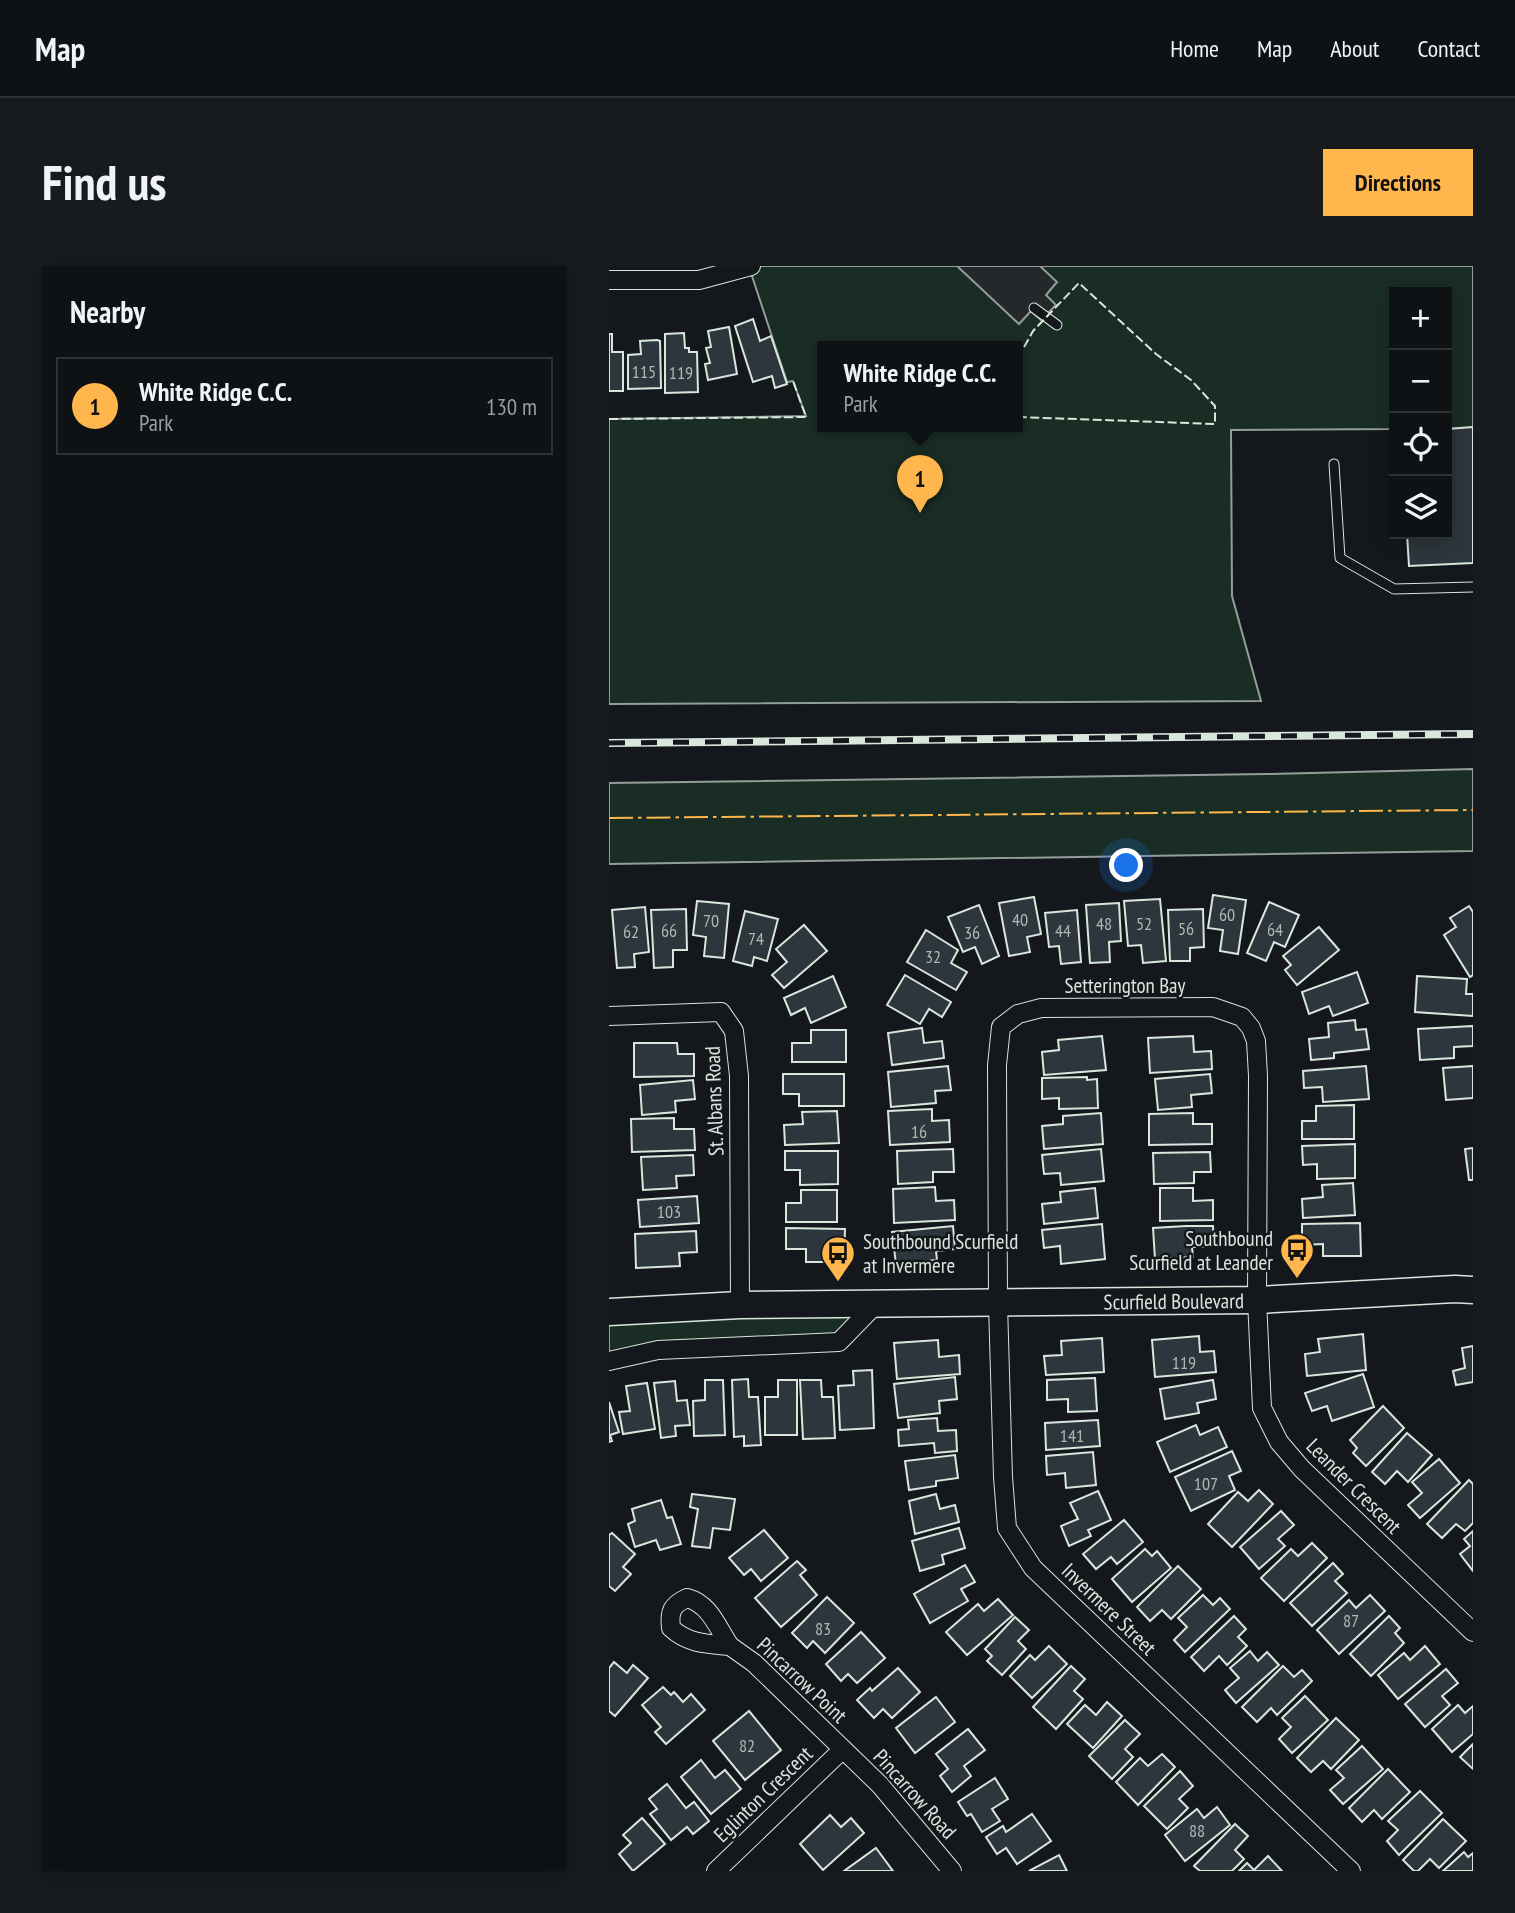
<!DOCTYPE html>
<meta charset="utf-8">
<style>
body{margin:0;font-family:"PT Sans Narrow",sans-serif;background:#181b1e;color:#f1f3f6}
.controls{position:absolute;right:21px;top:21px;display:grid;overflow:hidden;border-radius:0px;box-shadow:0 4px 18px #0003}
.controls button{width:63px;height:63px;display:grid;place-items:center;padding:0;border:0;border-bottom:2px solid #2f3234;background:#0f1215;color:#f1f3f6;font:35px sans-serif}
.you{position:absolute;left:518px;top:600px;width:24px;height:24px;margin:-18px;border:5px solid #fff;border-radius:50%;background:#1a73e8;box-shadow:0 0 0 10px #1a73e833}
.badge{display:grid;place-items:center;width:46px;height:46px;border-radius:50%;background:#ffb74d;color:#111;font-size:23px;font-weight:700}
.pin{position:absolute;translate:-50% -58px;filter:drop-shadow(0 2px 4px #0008)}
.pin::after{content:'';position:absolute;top:37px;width:24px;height:21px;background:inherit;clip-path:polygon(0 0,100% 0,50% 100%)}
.popup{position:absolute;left:208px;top:75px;width:206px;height:91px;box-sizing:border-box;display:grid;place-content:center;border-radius:0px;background:#0f1215;filter:drop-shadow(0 2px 5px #0005);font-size:23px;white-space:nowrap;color:#9b9ea0}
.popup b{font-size:26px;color:#f1f3f6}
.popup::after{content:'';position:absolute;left:50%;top:100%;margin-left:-14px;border:14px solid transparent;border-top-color:#0f1215}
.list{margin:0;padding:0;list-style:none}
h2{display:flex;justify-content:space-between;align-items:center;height:91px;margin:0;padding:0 28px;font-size:30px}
h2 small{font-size:23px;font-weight:400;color:#9b9ea0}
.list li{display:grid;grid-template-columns:46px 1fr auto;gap:21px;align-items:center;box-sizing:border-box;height:98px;margin:0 14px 14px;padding:0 14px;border:2px solid #2f3234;border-radius:0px}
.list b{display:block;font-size:26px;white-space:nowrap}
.list p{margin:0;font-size:23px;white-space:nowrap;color:#9b9ea0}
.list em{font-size:23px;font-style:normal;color:#9b9ea0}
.icon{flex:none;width:38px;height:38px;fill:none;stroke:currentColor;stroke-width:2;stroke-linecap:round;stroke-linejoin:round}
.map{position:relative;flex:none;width:864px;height:1605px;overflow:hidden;border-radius:0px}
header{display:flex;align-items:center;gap:42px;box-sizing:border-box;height:98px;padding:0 35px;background:#0f1215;border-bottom:2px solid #2f3234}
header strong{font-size:33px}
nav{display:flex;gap:38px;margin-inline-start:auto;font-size:24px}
.intro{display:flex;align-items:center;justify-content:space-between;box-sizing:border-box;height:168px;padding:0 42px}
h1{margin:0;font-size:49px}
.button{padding:18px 32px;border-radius:0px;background:#ffb74d;color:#111;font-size:24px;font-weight:700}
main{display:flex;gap:42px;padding:0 42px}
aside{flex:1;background:#0f1215;border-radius:0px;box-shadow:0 4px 18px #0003}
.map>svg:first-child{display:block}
.green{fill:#1a2d24;stroke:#939e99;stroke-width:2;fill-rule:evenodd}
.parking{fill:#24282b;stroke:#939e99;stroke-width:2}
.building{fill:#2c363c;stroke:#d8e6dc;stroke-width:2}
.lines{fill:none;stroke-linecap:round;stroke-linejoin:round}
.lane-casing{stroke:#d8e6dc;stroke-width:11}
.street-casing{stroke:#d8e6dc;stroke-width:20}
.secondary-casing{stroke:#d8e6dc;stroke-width:29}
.lane{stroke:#14181c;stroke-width:9}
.street{stroke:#14181c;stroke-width:18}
.secondary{stroke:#14181c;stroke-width:26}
.rail-casing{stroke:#d8e6dc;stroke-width:8}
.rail{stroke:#14181c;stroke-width:5;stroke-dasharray:16;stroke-linecap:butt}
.fence{stroke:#d8e6dc;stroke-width:2;stroke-dasharray:9 3.5;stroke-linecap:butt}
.power{stroke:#ffb74d;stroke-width:2;stroke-dasharray:24 5 3.5 5;stroke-linecap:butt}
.labels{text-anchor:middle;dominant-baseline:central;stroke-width:5;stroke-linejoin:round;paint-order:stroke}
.number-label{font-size:18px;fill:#adbab4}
.street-label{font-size:21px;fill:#d8e6dc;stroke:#14181c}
.poi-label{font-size:21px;fill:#d8e6dc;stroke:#14181c;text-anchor:end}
</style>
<header>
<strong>Map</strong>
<nav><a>Home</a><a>Map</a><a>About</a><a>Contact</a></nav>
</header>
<div class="intro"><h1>Find us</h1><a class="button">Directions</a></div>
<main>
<aside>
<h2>Nearby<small></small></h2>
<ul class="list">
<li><span class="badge">1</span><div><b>White Ridge C.C.</b><p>Park</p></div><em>130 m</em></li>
</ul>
</aside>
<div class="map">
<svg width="864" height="1605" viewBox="0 0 864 1605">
<rect width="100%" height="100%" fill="#14181c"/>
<g class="green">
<path d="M142,0H864V162L838,163V26H785V163L622,164L623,330L652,435L0,438V153L197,150L184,115L178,116L140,1ZM213,81H409V161H213Z"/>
<path d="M864,503V585L0,598V517L658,508Z"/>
<path d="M267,1038L230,1076L0,1095V1046Z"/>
</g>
<path class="parking" d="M348,0H431L448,16L437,29L447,39L432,54L422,45L410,58Z"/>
<g class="building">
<path d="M144,53L151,75L162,70L178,118L166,122L163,110L144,116L126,60Z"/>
<path d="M120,61L128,108L99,114L96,98L101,97L97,82L102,81L99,65Z"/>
<path d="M75,67L76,82H80V86H88L89,126L56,127V68Z"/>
<path d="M0,68H3V86H14V125H0Z"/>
<path d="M48,74L51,75L52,122L19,123V89L32,88L31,75Z"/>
<path d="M864,161V297L800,300L798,268H838V163Z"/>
<path d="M604,629L637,634L629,688L611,685L614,664L599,662Z"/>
<path d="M425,631L432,668L418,671L421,686L400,690L390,637Z"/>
<path d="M551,633L557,695L534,697L532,679L519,680L515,635Z"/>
<path d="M88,635L120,638L115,692L95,690L97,671L84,669Z"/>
<path d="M660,636L690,649L676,681L665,676L657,695L638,687Z"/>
<path d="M510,637L512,675L500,676L501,696L481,697L477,639Z"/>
<path d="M370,639L390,690L373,698L366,681L354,686L339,651Z"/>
<path d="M860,640L864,646V709L861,711L835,669L847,661L841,652Z"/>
<path d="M36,641L40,686L25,688L26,701L8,702L3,644Z"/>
<path d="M77,643L78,684H64V701L45,702L42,644Z"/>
<path d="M594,643L595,681L581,682V695H561L559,644Z"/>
<path d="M468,644L472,696L452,698L450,680L440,681L436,647Z"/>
<path d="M136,645L169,653L158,695L145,691L143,700L124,695Z"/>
<path d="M195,659L218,685L175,722L163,709L178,696L167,683Z"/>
<path d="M710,661L730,684L688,719L676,704L682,699L674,690Z"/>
<path d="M317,664L349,684L342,697L358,706L347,724L298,696Z"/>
<path d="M748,706L759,737L724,750L720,740L700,748L693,726Z"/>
<path d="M296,709L342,736L333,751L320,743L311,758L278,739Z"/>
<path d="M224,710L237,741L202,757L196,742L182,749L175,732Z"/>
<path d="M808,710L858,713L857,728H864V750L806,746Z"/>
<path d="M746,754L747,764L757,763L760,783L725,787V792L702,794L700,773L720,771L719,757Z"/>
<path d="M864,760V780L845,781V792L811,794L809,763Z"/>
<path d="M313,762L315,777L333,775L335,792L283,799L279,767Z"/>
<path d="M202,764H237V796H183V777H202Z"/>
<path d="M493,770L497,804L435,809L433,786L450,784L449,774Z"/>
<path d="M584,770L585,786L602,785L603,803L541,807L539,772Z"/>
<path d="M25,777H68L69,788H85V810L25,811Z"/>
<path d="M339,800L342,824L326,825L327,837L282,841L279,806Z"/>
<path d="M757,800L760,833L714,836L713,821L695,822L694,805Z"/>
<path d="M864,800V832L837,834L834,802Z"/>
<path d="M174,808H235V840H190V828H174Z"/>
<path d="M601,808L603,827L582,829L583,841L549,844L546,813Z"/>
<path d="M478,811V814L488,813L489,842L450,843V832L433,833V812Z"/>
<path d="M84,814L86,833L66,835L67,846L33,849L31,819Z"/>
<path d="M745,839V873H693V855H707V840Z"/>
<path d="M323,843V855L340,854L341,876L281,879L279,845Z"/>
<path d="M228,845L230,877L176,879L175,859L194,858L193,846Z"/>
<path d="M492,847L494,878L435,883L433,860L454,858V850Z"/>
<path d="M584,847V858H603V878L540,879V848Z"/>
<path d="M65,852V863H85L86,884L23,886L22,853Z"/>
<path d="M746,878V912L708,913V898L694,899L693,880Z"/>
<path d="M864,882V914H860L856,883Z"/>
<path d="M344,883L345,906H324V916L289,918L288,885Z"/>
<path d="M492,883L495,915L452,919L451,907L435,908L433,889Z"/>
<path d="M176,885H229V918L191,919V904H176Z"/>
<path d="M601,886L602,906H585V917L545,918L544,887Z"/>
<path d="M84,889L85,909L67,910L68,922L34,924L32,891Z"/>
<path d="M744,917L746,949L694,952L693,933L714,931L713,919Z"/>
<path d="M326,921L327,935L345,934L346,954L285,957L284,923Z"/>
<path d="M486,922L489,952L435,958L433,938L452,936L451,926Z"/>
<path d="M551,922H584V935L604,934V954L551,955Z"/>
<path d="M192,924H228V956H177V937H192Z"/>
<path d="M88,930L90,957L31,961L29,934Z"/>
<path d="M751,957L752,990H714V978L693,979V958Z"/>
<path d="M493,958L496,993L452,998L451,980L435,982L433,964Z"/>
<path d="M344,960L346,983L327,985L328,994L287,998L283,966Z"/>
<path d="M577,960H604L605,980L583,981L584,991L546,993L544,962Z"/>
<path d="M177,962L236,963L235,996H197V983H177Z"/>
<path d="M87,965L88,986L70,987L71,1000L27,1002L26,968Z"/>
<path d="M754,1068L757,1104L698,1110L696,1088L711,1086L709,1073Z"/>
<path d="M590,1070L591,1086L605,1085L607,1106L546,1111L543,1074Z"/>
<path d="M493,1072L495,1106L437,1109L435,1090L453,1089L452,1075Z"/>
<path d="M329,1074L330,1091L350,1089L351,1108L288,1113L285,1077Z"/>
<path d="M864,1080V1116L847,1119L844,1105L856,1102L853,1082Z"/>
<path d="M263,1104L265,1162L231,1164L229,1120L245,1119L244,1105Z"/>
<path d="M754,1108L765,1141L723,1155L718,1140L703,1145L696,1127Z"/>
<path d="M346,1111L348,1133L330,1135L331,1147L289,1152L285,1118Z"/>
<path d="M486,1112L488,1145L459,1146V1133L438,1134V1114Z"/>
<path d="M139,1113L140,1131H149L152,1179L135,1180V1170L125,1171L123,1114Z"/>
<path d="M96,1114H114L116,1169L85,1170L84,1135L96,1134Z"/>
<path d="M169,1114H188V1169H156V1131H169Z"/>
<path d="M191,1114H212L213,1131H224L226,1172L194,1173Z"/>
<path d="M604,1114L607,1133L588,1137L590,1147L556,1153L551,1123Z"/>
<path d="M66,1115L68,1135L78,1134L81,1159L66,1160L67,1170L52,1172L45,1117Z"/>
<path d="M38,1117L46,1163L14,1168L10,1146L21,1145L17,1120Z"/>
<path d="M0,1136L10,1166L1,1169L3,1175L0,1176Z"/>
<path d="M774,1140L795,1162L757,1200L744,1187L748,1182L741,1174Z"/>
<path d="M328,1152L329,1165L347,1164L348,1185L326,1187L325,1177L290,1180L289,1164L300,1163L299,1154Z"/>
<path d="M489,1154L491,1180L437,1184L436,1157Z"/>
<path d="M587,1159L591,1169L609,1161L618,1181L561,1206L548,1176Z"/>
<path d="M798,1167L823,1189L799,1216L788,1205L776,1218L763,1206Z"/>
<path d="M623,1185L632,1205L620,1210L626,1224L582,1245L566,1211Z"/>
<path d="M484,1186L487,1219L457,1222L456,1207L438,1209L437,1190Z"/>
<path d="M346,1189L349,1212L327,1215V1220L300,1224L296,1195Z"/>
<path d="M830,1193L851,1217L811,1252L799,1239L813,1227L803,1216Z"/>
<path d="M860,1214L864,1218V1257L856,1265L847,1258L833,1272L818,1258Z"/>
<path d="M650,1224L664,1238L623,1281L599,1258L629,1226L639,1235Z"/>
<path d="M489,1225L502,1254L479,1264L482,1270L460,1280L452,1260L469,1253L461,1237Z"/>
<path d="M83,1228L126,1233L121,1264L104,1262L101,1282L83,1280L89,1243L81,1241Z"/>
<path d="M327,1228L331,1243L346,1239L350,1256L306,1268L300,1235Z"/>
<path d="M52,1234L58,1252L63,1251L72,1278L51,1284L47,1274L26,1281L19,1258L26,1255L23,1243Z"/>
<path d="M672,1245L685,1259L669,1273L676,1280L650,1303L631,1281Z"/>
<path d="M515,1254L534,1276L508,1298L502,1291L487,1303L474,1288Z"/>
<path d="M350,1262L356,1282L333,1289L335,1298L311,1305L303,1275Z"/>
<path d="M155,1264L179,1292L152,1315L142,1303L135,1309L120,1292Z"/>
<path d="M864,1265V1305L851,1288L861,1280L855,1273Z"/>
<path d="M3,1267L26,1288L14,1301L22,1308L6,1325L0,1320V1269Z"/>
<path d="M703,1277L718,1292L675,1335L652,1312L682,1283L689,1290Z"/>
<path d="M536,1283L543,1290L548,1285L562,1302L523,1336L503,1313Z"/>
<path d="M188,1295L197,1304L191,1309L208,1329L172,1361L146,1332Z"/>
<path d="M724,1297L734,1308L726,1315L738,1327L703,1360L681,1337Z"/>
<path d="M356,1299L366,1316L352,1323L359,1335L321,1357L305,1328Z"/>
<path d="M569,1300L592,1323L562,1353L553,1344L541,1355L528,1341Z"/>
<path d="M594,1329L604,1339L611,1332L621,1343L576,1386L565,1374L578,1361L569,1352Z"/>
<path d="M761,1329L776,1345L730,1388L708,1364L740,1334L747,1342Z"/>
<path d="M218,1331L245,1357L216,1387L204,1375L198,1382L183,1367Z"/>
<path d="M389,1333L404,1349L358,1389L337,1366L369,1338L375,1345Z"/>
<path d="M625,1350L637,1363L629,1371L638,1380L618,1399L610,1390L595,1405L582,1391Z"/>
<path d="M780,1350L791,1362L786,1367L795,1377L762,1410L741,1388Z"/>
<path d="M406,1351L420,1364L409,1375L417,1383L393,1409L378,1395L383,1390L376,1383Z"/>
<path d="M252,1366L276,1392L248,1417L239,1408L232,1415L217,1398Z"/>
<path d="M440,1380L458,1398L423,1432L401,1410L421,1389L426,1394Z"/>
<path d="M816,1380L831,1398L789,1433L769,1409L795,1387L801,1394Z"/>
<path d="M641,1385L649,1395L658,1386L670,1399L627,1437L616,1424L630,1412L621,1402Z"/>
<path d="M5,1396L18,1407L24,1399L39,1412L6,1450L0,1445V1402Z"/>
<path d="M462,1400L476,1413L465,1425L474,1433L447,1463L424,1441Z"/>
<path d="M674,1400L685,1411L693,1404L703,1415L668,1449L662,1442L648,1456L633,1441Z"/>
<path d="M289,1402L311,1426L283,1452L274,1443L265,1452L248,1434L261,1422L263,1425Z"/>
<path d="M837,1403L849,1417L833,1430L841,1439L816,1461L796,1438Z"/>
<path d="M54,1421L62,1429L65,1426L74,1436L82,1428L96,1444L57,1478L46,1466L52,1461L33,1439Z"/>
<path d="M696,1430L719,1454L683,1487L670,1473L682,1461L673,1452Z"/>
<path d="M327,1431L346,1456L306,1487L287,1462Z"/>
<path d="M498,1436L513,1450L484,1482L458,1458L476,1439L487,1449Z"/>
<path d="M849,1439L856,1447L864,1440V1468L843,1486L823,1463Z"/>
<path d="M140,1445L172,1484L136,1514L104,1475Z"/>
<path d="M727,1452L750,1474L722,1503L714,1495L702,1506L688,1492Z"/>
<path d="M516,1454L531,1468L516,1483L524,1491L503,1513L480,1490Z"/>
<path d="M359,1463L376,1484L355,1500L362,1510L343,1526L331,1510L339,1503L327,1488Z"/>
<path d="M864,1478V1503L851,1491Z"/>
<path d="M753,1480L774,1503L734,1538L721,1524L735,1512L727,1504Z"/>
<path d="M553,1488L566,1501L529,1539L507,1516L531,1492L539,1500Z"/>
<path d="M92,1494L106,1512L116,1504L132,1523L102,1548L72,1511Z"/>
<path d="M779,1503L801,1526L773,1553L765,1544L753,1556L740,1542Z"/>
<path d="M571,1505L584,1520L570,1533L579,1542L558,1563L535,1540Z"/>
<path d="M386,1512L399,1533L383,1543L391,1555L373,1566L362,1548L358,1550L349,1536Z"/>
<path d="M58,1518L77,1542L85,1536L100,1555L84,1568L78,1561L62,1574L41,1548L48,1543L40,1533Z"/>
<path d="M811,1525L833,1547L790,1589L778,1575L789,1564L779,1555Z"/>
<path d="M608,1541L621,1559L576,1595L556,1569L588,1543L595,1552Z"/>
<path d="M423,1548L442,1575L408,1598L397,1582L388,1588L377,1571L394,1560L397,1566Z"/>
<path d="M221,1549L232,1561L242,1552L255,1567L214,1604L191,1578Z"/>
<path d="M33,1552L56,1578L24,1605L10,1588L22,1577L14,1569Z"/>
<path d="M834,1553L857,1575L830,1602L821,1593L809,1605H805L794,1594Z"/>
<path d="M626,1558L639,1570L626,1584L635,1593L623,1605H591L585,1600Z"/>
<path d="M267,1582L284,1605H235Z"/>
<path d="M855,1586L859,1591L864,1587V1605H834Z"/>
<path d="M450,1589L458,1605H420Z"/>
<path d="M659,1590L673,1605H630L638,1597L645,1604Z"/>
</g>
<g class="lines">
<g class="lane-casing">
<g id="lane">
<path d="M425,42L448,59"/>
<path d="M725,198L731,292L785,323L864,321"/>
</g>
</g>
<g class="street-casing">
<g id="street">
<path d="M0,14H90L142,0"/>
<path d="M0,750L112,746L125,765L130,810L131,1039"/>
<path d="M0,1095L49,1084L230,1076L267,1038"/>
<path d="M78,1332C101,1338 108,1361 121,1380C99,1378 79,1378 62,1362C60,1345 63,1339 78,1332Z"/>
<path d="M121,1380L145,1397L271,1519L343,1605"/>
<path d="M107,1605L233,1484"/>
<path d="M742,1605L424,1302L398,1262L394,1211L389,1038L388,799L392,761L409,748L432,742L604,741L633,751L642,762L647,775L649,810L648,1034L653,1142L670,1176L693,1203L864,1366"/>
</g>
</g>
<g class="secondary-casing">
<g id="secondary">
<path id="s1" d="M0,1046L131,1039L648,1034L846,1023L864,1024"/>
</g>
</g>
<use href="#lane" class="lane"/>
<use href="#street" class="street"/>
<use href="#secondary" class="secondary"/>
<g class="rail-casing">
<path id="rail" d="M0,477L864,468"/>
</g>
<use href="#rail" class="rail"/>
<g class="fence">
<path d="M409,92L424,65L470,17L547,88L582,114L606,140V158L409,151"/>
<path d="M0,153L197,151L184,115"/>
</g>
<path class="power" d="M0,552L864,544"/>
</g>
<defs>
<g id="bus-pin" transform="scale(1.75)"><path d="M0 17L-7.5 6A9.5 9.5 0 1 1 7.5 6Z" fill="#ffb74d" stroke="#14181c"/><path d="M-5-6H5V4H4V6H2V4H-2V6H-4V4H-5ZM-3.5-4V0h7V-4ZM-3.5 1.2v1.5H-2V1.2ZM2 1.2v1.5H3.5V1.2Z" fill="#111"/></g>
</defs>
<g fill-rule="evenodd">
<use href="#bus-pin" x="688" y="984"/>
<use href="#bus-pin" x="229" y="987"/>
</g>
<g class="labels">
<g class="number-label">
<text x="35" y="105">115</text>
<text x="72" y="106">119</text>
<text x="618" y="648">60</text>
<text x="411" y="653">40</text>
<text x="102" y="654">70</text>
<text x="495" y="657">48</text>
<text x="535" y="657">52</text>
<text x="577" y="662">56</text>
<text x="666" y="663">64</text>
<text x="60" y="664">66</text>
<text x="454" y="664">44</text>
<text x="22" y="665">62</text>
<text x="363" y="666">36</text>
<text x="147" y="672">74</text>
<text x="324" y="690">32</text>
<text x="310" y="865">16</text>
<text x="60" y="945">103</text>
<text x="575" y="1096">119</text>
<text x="463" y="1169">141</text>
<text x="597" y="1217">107</text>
<text x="742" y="1354">87</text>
<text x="214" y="1362">83</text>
<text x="138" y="1479">82</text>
<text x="588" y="1564">88</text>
</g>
<g class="street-label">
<text x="516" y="719">Setterington Bay</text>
<text transform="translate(105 835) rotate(-92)">St. Albans Road</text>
<text stroke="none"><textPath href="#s1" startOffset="565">Scurfield Boulevard</textPath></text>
<text transform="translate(745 1220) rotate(45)">Leander Crescent</text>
<text transform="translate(500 1343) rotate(44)">Invermere Street</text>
<text transform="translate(193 1414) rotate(43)">Pincarrow Point</text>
<text transform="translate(154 1528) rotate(-44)">Eglinton Crescent</text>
<text transform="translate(306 1528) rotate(48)">Pincarrow Road</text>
</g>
<g class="poi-label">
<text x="664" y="972">Southbound<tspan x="664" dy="24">Scurfield at Leander</tspan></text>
<text x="254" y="975" text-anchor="start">Southbound Scurfield<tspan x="254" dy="24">at Invermere</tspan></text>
</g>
</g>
</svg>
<div class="controls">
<button>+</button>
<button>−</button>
<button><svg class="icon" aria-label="locate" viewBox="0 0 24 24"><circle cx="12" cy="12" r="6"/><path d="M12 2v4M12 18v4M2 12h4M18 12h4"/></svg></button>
<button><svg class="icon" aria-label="layers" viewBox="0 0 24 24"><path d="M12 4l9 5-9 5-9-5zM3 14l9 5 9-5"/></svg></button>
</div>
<div class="you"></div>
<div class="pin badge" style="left:311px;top:247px">1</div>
<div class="popup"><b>White Ridge C.C.</b>Park</div>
</div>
</main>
